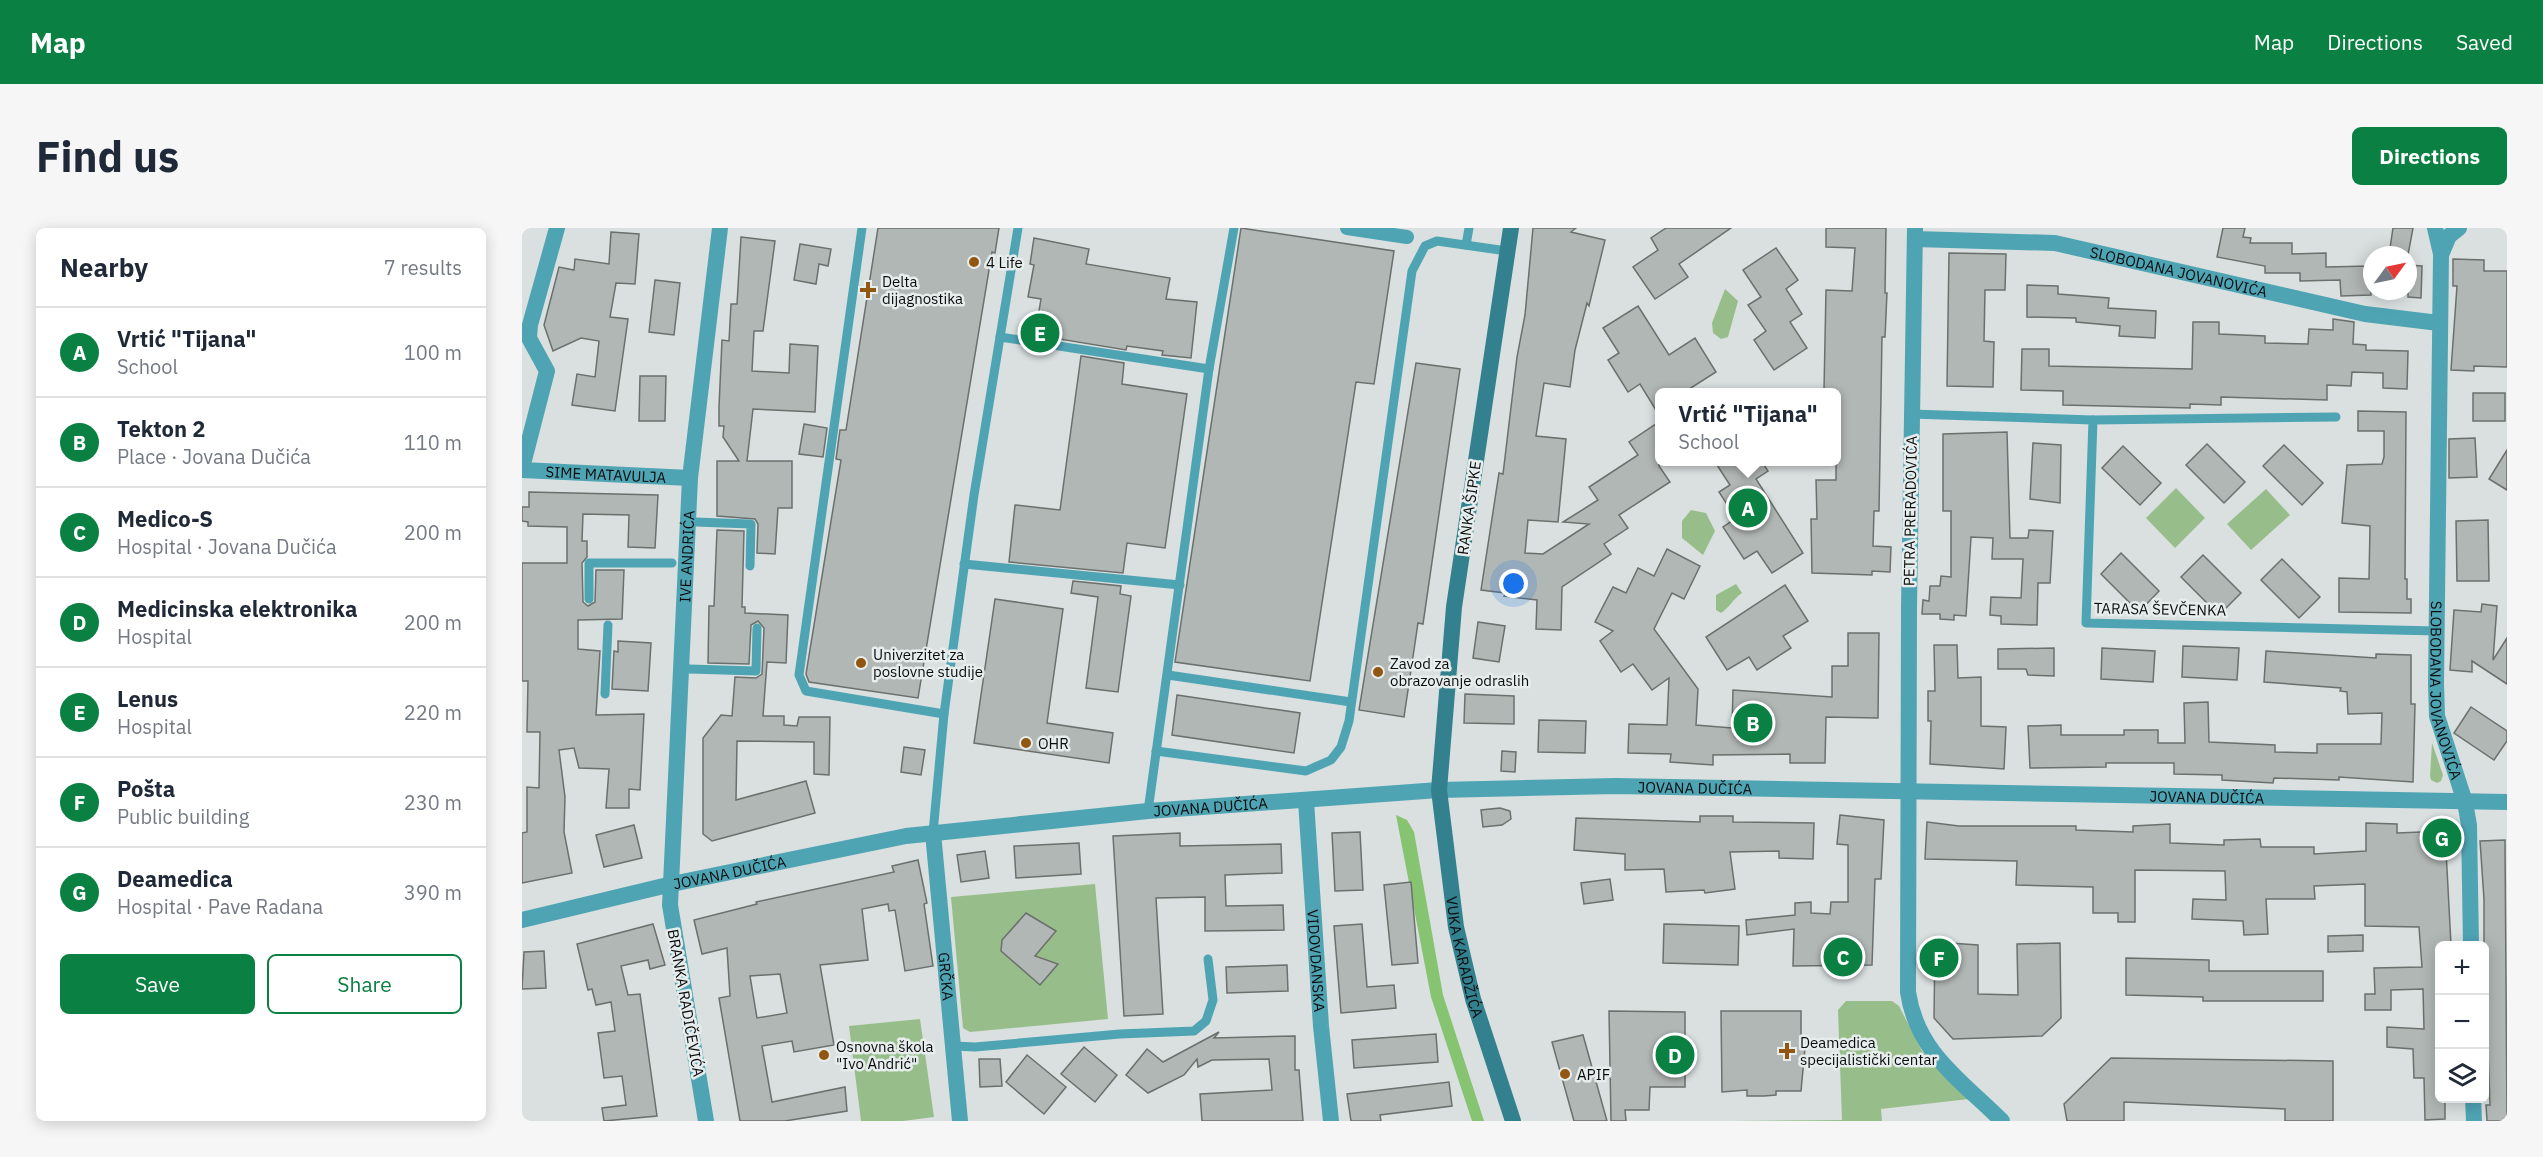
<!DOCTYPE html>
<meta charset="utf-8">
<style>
body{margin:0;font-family:"IBM Plex Sans",sans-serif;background:#f6f6f7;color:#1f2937}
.controls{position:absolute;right:18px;bottom:18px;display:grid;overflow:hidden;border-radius:9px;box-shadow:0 3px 15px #0003}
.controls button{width:54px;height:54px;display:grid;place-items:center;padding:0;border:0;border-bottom:2px solid #e0e1e3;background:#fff;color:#1f2937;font:30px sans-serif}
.compass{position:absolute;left:1841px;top:18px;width:54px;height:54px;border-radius:50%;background:#fff;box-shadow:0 3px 15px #0003;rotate:57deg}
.you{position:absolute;left:992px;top:356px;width:21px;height:21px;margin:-15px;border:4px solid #fff;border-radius:50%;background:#1a73e8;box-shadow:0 0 0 9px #1a73e833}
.badge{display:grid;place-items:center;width:39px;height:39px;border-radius:50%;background:#0b8043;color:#fff;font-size:20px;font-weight:700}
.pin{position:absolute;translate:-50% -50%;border:3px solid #fff;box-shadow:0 2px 6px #0006}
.popup{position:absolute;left:1133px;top:160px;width:186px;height:78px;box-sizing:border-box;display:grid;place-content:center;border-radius:9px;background:#fff;filter:drop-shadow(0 2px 4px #0005);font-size:20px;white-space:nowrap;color:#747a83}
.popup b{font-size:22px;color:#1f2937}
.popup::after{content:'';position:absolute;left:50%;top:100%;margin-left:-12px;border:12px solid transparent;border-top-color:#fff}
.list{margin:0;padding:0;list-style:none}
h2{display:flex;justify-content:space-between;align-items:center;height:78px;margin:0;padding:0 24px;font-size:26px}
h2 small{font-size:20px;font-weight:400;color:#747a83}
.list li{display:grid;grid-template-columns:39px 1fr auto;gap:18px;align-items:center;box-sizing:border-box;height:90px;padding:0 24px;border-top:2px solid #e0e1e3}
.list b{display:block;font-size:22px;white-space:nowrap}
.list p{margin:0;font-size:20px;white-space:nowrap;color:#747a83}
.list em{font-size:20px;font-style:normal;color:#747a83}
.actions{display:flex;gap:12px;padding:18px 24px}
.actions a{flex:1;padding:14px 0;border:2px solid #0b8043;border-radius:9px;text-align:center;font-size:21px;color:#0b8043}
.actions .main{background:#0b8043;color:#fff}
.icon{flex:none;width:33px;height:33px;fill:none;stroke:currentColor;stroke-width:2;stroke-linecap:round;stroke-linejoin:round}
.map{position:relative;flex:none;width:1985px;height:893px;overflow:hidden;border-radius:9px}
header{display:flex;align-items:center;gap:36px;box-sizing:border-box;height:84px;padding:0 30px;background:#0b8043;color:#fff}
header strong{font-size:28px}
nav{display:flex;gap:33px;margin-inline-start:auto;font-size:21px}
.intro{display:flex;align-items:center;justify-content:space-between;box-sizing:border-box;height:144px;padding:0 36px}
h1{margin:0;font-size:42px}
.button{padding:15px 27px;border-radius:9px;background:#0b8043;color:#fff;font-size:21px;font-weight:700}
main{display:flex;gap:36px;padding:0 36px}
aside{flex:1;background:#fff;border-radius:9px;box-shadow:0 3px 15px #0003}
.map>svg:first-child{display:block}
.green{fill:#97be8a}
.forest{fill:#87c471}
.building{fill:#b1b7b4;stroke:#6b706d;stroke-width:1.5;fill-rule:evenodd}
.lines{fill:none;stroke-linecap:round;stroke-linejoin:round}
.service{stroke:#4fa4b4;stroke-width:9}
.pedestrian{stroke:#4fa4b4;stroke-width:14}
.minor{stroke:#4fa4b4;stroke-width:16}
.tertiary{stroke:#4fa4b4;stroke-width:16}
.secondary{stroke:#33808e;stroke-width:16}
.poi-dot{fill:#915712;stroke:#e6edec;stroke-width:2}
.labels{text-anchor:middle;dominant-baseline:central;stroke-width:5;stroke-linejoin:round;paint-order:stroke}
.poi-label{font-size:15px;fill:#0b0d0d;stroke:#e6edec;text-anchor:start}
.street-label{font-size:15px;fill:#0b0d0d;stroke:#e6edec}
</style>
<header>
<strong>Map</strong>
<nav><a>Map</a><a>Directions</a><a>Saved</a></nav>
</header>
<div class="intro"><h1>Find us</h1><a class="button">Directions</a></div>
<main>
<aside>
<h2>Nearby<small>7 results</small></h2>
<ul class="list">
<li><span class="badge">A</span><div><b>Vrtić &quot;Tijana&quot;</b><p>School</p></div><em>100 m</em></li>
<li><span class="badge">B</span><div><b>Tekton 2</b><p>Place · Jovana Dučića</p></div><em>110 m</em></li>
<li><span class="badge">C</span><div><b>Medico-S</b><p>Hospital · Jovana Dučića</p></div><em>200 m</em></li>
<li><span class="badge">D</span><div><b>Medicinska elektronika</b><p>Hospital</p></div><em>200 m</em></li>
<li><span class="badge">E</span><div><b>Lenus</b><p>Hospital</p></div><em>220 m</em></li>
<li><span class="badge">F</span><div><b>Pošta</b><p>Public building</p></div><em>230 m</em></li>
<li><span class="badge">G</span><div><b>Deamedica</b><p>Hospital · Pave Radana</p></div><em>390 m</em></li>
</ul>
<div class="actions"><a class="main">Save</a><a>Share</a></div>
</aside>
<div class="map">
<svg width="1985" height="893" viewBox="0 0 1985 893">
<rect width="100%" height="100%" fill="#d9e0df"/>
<g class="green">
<path d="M1203,61L1216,73L1206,109L1199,111L1191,105L1190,95Z"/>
<path d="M1654,260L1683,290L1653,320L1624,290Z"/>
<path d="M1744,261L1768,287L1729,322L1705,296Z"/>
<path d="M1169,282L1184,285L1193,303L1181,327L1160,310V293Z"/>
<path d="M1214,356L1220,365C1210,372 1208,379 1199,385L1194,382V367Z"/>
<path d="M1910,515L1921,547L1919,553L1915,555L1909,552L1908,548Z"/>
<path d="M573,656L586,791L448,804L441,800L429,669Z"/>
<path d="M1324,773H1370L1377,778L1400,823L1447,871L1359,881L1360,893H1212L1320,892L1316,782Z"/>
<path d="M398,791L412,889L381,893H339L327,798Z"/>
</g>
<path class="forest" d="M874,587L885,592L892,604L921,767L962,893H950L909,769Z"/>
<g class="building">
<path d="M356,0H477L473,25L470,24L396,470L287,454L284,446L319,232L314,231L318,202H324Z"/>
<path d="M719,0L872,23L852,156L834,154L788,453L653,434Z"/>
<path d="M1011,0H1054L1049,4L1083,12L1067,78L1065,75L1053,122L1048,159L1022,155L1014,208L1044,211L1036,294L1006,292L1003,325L1021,326L1067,296L1041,294L1076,272L1067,259L1116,227L1107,214L1137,194V238L1148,254L1097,287L1106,300L1082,316L1089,326L1040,359L1039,402L1014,401L1015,372L982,368L983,365L959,362L977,245L981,246L995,129L1003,87Z"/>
<path d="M1144,0H1209L1157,36L1166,49L1133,71L1111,39L1136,22L1129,10Z"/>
<path d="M1304,0H1364L1363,65H1365L1363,109H1360L1357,283H1352L1351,318L1369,319L1368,344L1350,343V347L1290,345L1289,291H1295L1294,252H1314V162H1302L1304,62L1330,63L1333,20L1304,19Z"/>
<path d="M1701,0H1723L1721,9L1729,10L1728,15H1770V26L1804,25V39L1848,38L1849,67L1819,68L1818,52L1778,53V45H1743V38L1695,29Z"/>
<path d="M1871,0H1891L1886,27H1867Z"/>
<path d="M89,4L117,6L113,56L94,55L88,89L106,91L93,183L50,177L55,146L73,149L77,113L59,110L31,123L22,97L37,39L52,42L53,31L87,36Z"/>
<path d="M219,9L253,13L241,103H232L230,143L267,145L268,116L296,118L293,184L231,181L225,233H270V280H256L253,326L235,325L236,296L233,291L195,288V233H217L201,209L202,198H197V179L200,112L207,113L209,76H215Z"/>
<path d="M512,10L567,21L564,36L648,50L644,71L675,74L669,130L640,127L641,123L605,118L604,122L513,107L519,71L506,69L512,37L508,36Z"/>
<path d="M278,16L309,21L306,38L297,36L294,56L272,52Z"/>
<path d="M1254,20L1276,52L1264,61L1280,86L1268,94L1285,120L1252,142L1232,112L1244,103L1226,77L1239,69L1221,42Z"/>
<path d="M1427,25L1484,26L1483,62H1463L1462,113L1472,114L1471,159L1425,158Z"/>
<path d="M1931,31L1962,32V43H1985V139L1952,138V143L1929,142L1935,58H1931Z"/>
<path d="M1886,37L1900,38L1899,70L1886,69Z"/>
<path d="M133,52L158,55L152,107L127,104Z"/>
<path d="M1505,57L1536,58V66L1587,70L1586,80L1634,83L1633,110L1597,108L1598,98L1554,94V90L1505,89Z"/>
<path d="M1116,78L1147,127L1173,110L1194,144L1161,165H1137V187L1118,156L1106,164L1086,132L1097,125L1081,100Z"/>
<path d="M1811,91L1832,94L1831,116L1844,117V122L1886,123L1885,161L1861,160V145L1830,144L1829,158L1805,157V172L1699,169V177L1668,176V180L1541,177V163L1499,162L1500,121H1527V138L1670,141L1671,94H1697V106L1743,108V115L1786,116L1787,101L1811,102Z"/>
<path d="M559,128L602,135L600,156L665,166L643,320L605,315L601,345L487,334L493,277L538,282Z"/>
<path d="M894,135L938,141L901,396L896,395L882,489L837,482Z"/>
<path d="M118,148H144L143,193H117Z"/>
<rect x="1951" y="165" width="32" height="28"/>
<path d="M1836,183L1884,184L1883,351H1885V371H1889V385L1817,384V350L1847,351L1848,298L1820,295L1825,237L1860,236L1862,229V203H1836Z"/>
<path d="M282,196L305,200L301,229L277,226Z"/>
<path d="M1485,204L1488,310H1506L1507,302L1531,303L1528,355H1516L1515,397L1479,396V388L1468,387L1469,369L1499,370L1501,331H1470L1471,310L1449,309L1444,388L1432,387V392L1418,391V386H1400L1401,372L1407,373L1408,358H1418L1419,348L1429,349V283H1421V206Z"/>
<path d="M1953,210L1955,249L1927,250V211Z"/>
<path d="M1511,215L1539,217L1538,275L1508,271Z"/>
<path d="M1685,216L1723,254L1702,275L1664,237Z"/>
<path d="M1762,217L1801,255L1780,277L1741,238Z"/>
<path d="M1601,218L1639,255L1618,277L1580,240Z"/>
<path d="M1985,222V262L1967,251Z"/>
<path d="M1193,234H1240L1246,243L1234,251L1281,325L1250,345L1235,323L1222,331L1201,299L1214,290L1197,264L1208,257Z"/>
<path d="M7,264L136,267L133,320L106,319L107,287L61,286L60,313H65V329L60,335L61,374L66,378L73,374L74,342H102L100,391L56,392V421L78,423L74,487L122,486L118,562L107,561V580H84L87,541L57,540L52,520L37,522L43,569L42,604L50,645L0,655V605L5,604V559L17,560L18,504H5L6,453H0V335H45V299L6,298V294L0,293V279H7Z"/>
<path d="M1966,292L1967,353H1935L1934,293Z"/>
<path d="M195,302L222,303L220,379H223V385L266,387L264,435L245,434L241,488H262V497L275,498L277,489H308L307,547L292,546V514L215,513L214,572L284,553L293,585L190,613L181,606V510L199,487L210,488L213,449L234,450L240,446L242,400L236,393L229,397L227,436L186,435L187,378H192Z"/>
<path d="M1145,321L1178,338L1162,371L1150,365L1132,401L1176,461L1174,497L1210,500L1211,462L1310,469V438H1326V405H1357L1356,490L1304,489L1303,535H1268V526L1191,527V537L1148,534L1149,526L1106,525L1107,496L1145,497L1147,450L1130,462L1111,436L1099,444L1078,413L1091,403L1073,394L1091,359L1104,365L1116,340L1132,348Z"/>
<path d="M1599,325L1637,363L1617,384L1579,346Z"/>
<path d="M1681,327L1719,365L1697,387L1659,349Z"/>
<path d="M1760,331L1798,369L1777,390L1739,352Z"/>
<path d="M551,353L599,358L598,366L609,368L596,464L564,460L576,369L549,365Z"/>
<path d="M1263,357L1286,393L1261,408L1269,420L1235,442L1227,429L1205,442L1184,409Z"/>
<path d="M473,371L541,381L525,495L591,505L587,535L452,515Z"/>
<path d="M1960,376L1975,378L1971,432L1985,410V456L1950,433V444L1928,442L1932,382L1959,384Z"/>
<path d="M956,394L983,398L977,434L951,430Z"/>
<path d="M96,413L129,415L126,463L90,461L92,423L96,424Z"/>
<path d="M1412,417H1435L1436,450L1459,449V498L1484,499L1482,541L1408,536L1409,493H1406V463H1413Z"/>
<path d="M1661,418L1717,420L1715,452L1660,449Z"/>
<path d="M1532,420V448L1506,447L1504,441H1476V421Z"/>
<path d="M1580,420L1633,423L1631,454L1579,451Z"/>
<path d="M1744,423L1854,430V426L1889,427V476H1893L1891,554L1817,549V552L1752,550L1751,555L1700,552V547L1652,546V535H1584V539L1508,540L1506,498L1539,497V507H1602V502H1636V515H1663L1662,475L1686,474L1687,514L1753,517V524L1795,525V516H1859L1860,485L1826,486L1825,464L1818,463L1819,460L1742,454Z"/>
<path d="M943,466L992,468V496L942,495Z"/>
<path d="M655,467L778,485L772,525L650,507Z"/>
<path d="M1949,479L1985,503V513L1972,532L1932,505Z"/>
<path d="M1017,492L1064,493L1063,525L1016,524Z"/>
<path d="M382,519L403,522L399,547L379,544Z"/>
<path d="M980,523L994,524L993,544L979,543Z"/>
<path d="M978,580L988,583L989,591L980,597L961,599L959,582Z"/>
<path d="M1318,587L1362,592L1359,651H1353L1350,737L1271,738L1272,701L1225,707L1224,692L1273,687V675L1289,674V685L1308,686L1309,674H1326V617L1315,616Z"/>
<path d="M1178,588H1211V594L1292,595L1291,631L1257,630V623L1208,624L1213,661L1183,665L1182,662L1144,664L1142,641L1103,642V626L1052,622L1054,590L1178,594Z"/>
<path d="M1405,594L1437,598H1554V602L1611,604V598L1648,596V615L1702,617V612L1738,611L1739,619H1792V626L1844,623V595L1875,596V605L1923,603L1929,717H1917V870H1923V891L1903,892L1902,850H1892L1891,821L1865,819V799L1902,801L1901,761L1869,762V782H1843V766H1853L1852,740L1900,739L1897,699L1843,698V656L1792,658L1793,671H1744L1746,706L1722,707L1721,693L1670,691L1671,671L1704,672L1703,643L1613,642V694H1596V685H1571V659L1494,657L1495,633L1403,631Z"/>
<path d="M112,597L120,630L82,639L74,607Z"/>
<path d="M838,604L841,662L813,663L810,605Z"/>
<path d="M658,605V618L759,616L760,645L703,647L704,678L761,677L762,702L683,703V669L634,670L641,786L602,788L591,608Z"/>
<path d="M1983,612L1985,893H1965L1964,877H1968L1966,823H1962V671L1958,613Z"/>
<path d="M557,615L559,646L494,650L492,618Z"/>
<path d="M463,623L467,650L439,654L435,627Z"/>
<path d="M396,632L405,675L402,676L411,738L383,743L373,682L367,683L366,676L340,681L346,732L298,737L312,817L272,824L270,813L240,818L250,874L323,859L325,883L263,893H218L197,770L208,768L205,720L180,726L172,692L235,676L234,674L372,644L370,638ZM258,746L265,785L235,790L228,748Z"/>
<path d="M1088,651L1091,672L1062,676L1059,655Z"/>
<path d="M889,654L896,735L870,737L862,657Z"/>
<path d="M504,685L534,703L513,728L536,736L518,757L479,723L480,712Z"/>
<path d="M131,696L143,737L128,741L126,732L99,738L106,767L118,766L135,888L82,893L80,880L104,877L100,848L82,850L76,805L93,803L89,774L74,777L70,761L66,762L55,716Z"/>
<path d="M840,696L845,759L872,757L874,780L819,785L812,698Z"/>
<path d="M1142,696L1217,698L1216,737L1141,735Z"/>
<path d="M1841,707V723L1806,724V708Z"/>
<path d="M1413,714L1456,717V766L1496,767L1495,716L1538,715L1539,790L1520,808L1431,811L1412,790Z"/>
<path d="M22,723L24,760L0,761L2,724Z"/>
<path d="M1604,730L1687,732V743H1801V773H1681V769L1604,767Z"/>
<path d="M765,737L766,763L705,765L704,739Z"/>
<path d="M1087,783L1163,784V859H1128L1127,882H1103L1104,893H1089Z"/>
<path d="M1199,783H1279V808L1284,809L1279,863H1254V867L1242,868H1225V862L1200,864Z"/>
<path d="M697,804L692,810L773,808V842H777L781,893H680L678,866L750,862L747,831L690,832L676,839L675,831L662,847L626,865L604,847L625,821L641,834Z"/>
<path d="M914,806L916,834L832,840L830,812Z"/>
<path d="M1061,807L1085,893H1052L1030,814Z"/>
<path d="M562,819L595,847L573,874L539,846Z"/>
<path d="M505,827L544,859L522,886L484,854Z"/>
<path d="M1589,830L1811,833V893H1763V881L1602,874V893H1545L1542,876Z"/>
<path d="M457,831H478L480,858L458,859Z"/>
<path d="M927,854L930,878L858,887L859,893H829L825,866Z"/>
</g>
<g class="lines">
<g class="service">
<path d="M340,0L277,447L284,463L422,486"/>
<path d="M944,17L947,0"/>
<path d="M478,109L687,141"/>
<path d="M1389,186L1571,192L1564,395L1915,403"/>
<path d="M1571,192L1814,189"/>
<path d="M173,294L229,296L228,338"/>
<path d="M442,336L658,357"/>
<path d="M67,371V335H150"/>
<path d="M167,441L234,443L235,400"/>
<path d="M646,447L829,474"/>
<path d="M83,466L86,397"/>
<path d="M634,523L784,543L809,532L819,519L827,493L890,43L903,18L915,13L985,23"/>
<path d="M626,583L687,141L712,0"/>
<path d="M411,605L422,486L452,267L496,0"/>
<path d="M432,818L453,819L598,806L672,803L684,793L691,772L686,731"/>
</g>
<path class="pedestrian" d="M825,0L885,9"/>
<g class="minor">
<path d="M1393,0L1387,380L1386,764C1395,825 1439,852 1480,893"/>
<path d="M1913,0L1919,26"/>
<path id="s1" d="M1937,0L1927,8L1919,27L1914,456L1915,488L1943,574L1947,597L1949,718"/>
<path id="s2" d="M1393,11L1533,15L1843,86L1917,95"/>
<path d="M0,240L25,143L7,110L8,97L35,0"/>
<path id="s3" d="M0,242L168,250"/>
<path id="s4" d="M917,562L1094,558L1985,574"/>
<path id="s5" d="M784,573L799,798L809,893"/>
<path id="s6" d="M411,605L438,893"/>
<path d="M1951,870L1952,893"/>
<path id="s7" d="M184,893L148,677L168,250L198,0"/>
</g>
<path class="tertiary" id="s8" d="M0,692L150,656L384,608L626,583L917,562"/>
<path class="secondary" id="s9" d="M989,0L932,379L917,562L934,699L951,771L991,893"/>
</g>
<g class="poi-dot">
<circle cx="452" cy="34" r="6"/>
<path d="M343 53h6v6h6v6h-6v6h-6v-6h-6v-6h6z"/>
<circle cx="339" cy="435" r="6"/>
<circle cx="856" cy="444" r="6"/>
<circle cx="504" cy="515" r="6"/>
<path d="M1262 814h6v6h6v6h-6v6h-6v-6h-6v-6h6z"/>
<circle cx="302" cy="827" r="6"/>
<circle cx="1043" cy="846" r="6"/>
</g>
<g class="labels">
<g class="poi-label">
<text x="464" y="34">4 Life</text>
<text x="360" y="53">Delta<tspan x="360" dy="17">dijagnostika</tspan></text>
<text x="351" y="426">Univerzitet za<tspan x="351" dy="17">poslovne studije</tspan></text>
<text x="868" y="435">Zavod za<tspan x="868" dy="17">obrazovanje odraslih</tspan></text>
<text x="516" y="515">OHR</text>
<text x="1278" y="814">Deamedica<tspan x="1278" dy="17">specijalistički centar</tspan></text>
<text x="314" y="818">Osnovna škola<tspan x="314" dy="17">"Ivo Andrić"</tspan></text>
<text x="1055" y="846">APIF</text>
</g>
<g class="street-label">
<text stroke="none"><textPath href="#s2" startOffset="267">SLOBODANA JOVANOVIĆA</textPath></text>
<text stroke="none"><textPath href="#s3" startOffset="84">SIME MATAVULJA</textPath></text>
<text transform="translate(947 280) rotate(-82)">RANKA ŠIPKE</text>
<text transform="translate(1388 283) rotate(-89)">PETRA PRERADOVIĆA</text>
<text stroke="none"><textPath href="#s7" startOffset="568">IVE ANDRIĆA</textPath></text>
<text transform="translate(1638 381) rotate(1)">TARASA ŠEVČENKA</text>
<text stroke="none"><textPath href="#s1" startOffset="470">SLOBODANA JOVANOVIĆA</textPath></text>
<text stroke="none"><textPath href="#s4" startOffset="256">JOVANA DUČIĆA</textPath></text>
<text stroke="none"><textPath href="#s4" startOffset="768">JOVANA DUČIĆA</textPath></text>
<text stroke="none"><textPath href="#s8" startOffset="699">JOVANA DUČIĆA</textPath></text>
<text stroke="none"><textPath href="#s8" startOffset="213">JOVANA DUČIĆA</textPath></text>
<text stroke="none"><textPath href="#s9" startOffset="736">VUKA KARADŽIĆA</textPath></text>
<text stroke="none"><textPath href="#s5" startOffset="160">VIDOVDANSKA</textPath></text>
<text stroke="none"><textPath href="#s6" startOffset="144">GRČKA</textPath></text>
<text transform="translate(164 775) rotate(80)">BRANKA RADIČEVIĆA</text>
</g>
</g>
</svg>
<div class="controls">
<button>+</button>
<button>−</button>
<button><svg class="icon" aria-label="layers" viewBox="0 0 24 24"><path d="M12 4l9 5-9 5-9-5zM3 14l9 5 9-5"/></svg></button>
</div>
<svg class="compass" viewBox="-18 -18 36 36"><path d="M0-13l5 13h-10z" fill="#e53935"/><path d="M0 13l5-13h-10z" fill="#747a83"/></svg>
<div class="you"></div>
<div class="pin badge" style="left:1226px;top:280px">A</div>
<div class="popup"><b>Vrtić &quot;Tijana&quot;</b>School</div>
<div class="pin badge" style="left:1231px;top:495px">B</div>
<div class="pin badge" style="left:1321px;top:729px">C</div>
<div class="pin badge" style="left:1153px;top:827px">D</div>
<div class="pin badge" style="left:518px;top:105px">E</div>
<div class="pin badge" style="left:1417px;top:730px">F</div>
<div class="pin badge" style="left:1920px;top:610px">G</div>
</div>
</main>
